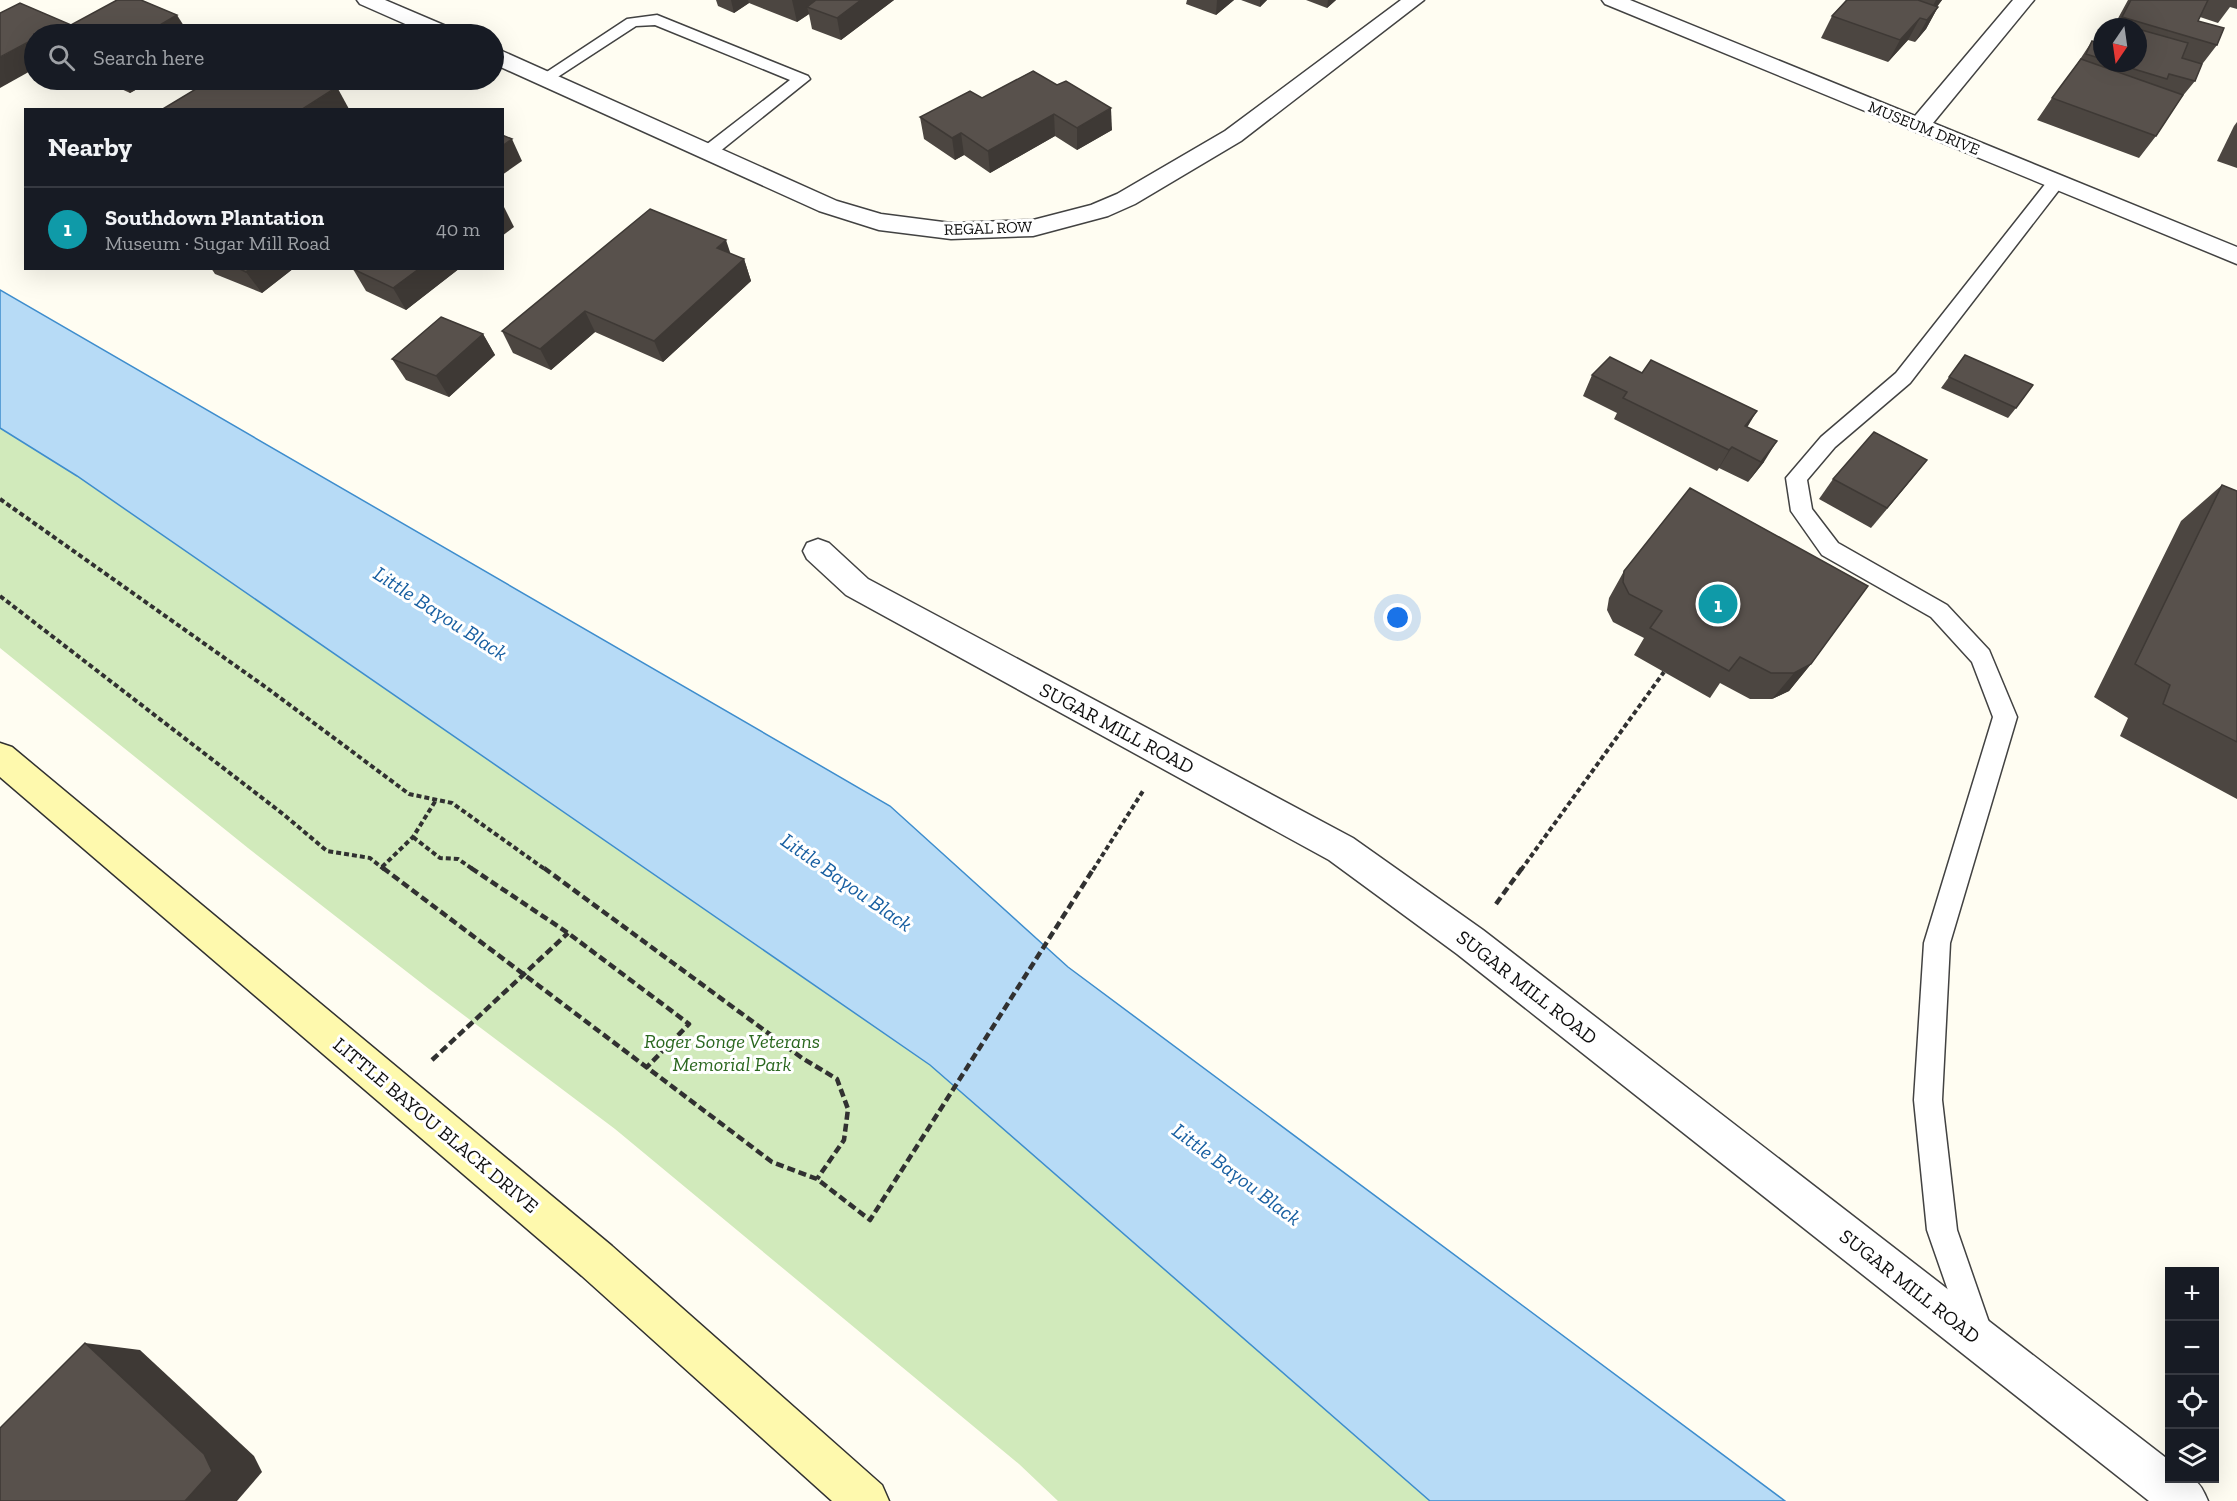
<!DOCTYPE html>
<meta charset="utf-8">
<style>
body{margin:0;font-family:"Zilla Slab",serif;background:#242831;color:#f1f3f6}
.controls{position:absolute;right:18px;bottom:18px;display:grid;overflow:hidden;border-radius:0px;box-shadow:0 6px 24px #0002}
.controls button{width:54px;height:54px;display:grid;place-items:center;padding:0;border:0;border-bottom:2px solid #363941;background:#171b24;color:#f1f3f6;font:30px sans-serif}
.compass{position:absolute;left:2093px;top:18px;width:54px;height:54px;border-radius:50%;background:#171b24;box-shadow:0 6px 24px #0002;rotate:193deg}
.you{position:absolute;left:1398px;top:618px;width:21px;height:21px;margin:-15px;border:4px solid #fff;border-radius:50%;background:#1a73e8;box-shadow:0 0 0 9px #1a73e833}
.badge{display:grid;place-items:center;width:39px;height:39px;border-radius:50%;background:#da9899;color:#fff;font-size:20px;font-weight:700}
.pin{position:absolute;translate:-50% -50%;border:3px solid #fff;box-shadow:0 2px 6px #0006}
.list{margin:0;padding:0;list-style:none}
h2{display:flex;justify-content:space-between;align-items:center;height:78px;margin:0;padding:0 24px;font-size:26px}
h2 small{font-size:20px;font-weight:400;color:#9ea1a6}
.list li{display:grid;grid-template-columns:39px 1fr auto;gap:18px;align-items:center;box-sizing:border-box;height:84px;padding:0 24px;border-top:2px solid #363941}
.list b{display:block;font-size:22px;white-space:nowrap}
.list p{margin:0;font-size:20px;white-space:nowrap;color:#9ea1a6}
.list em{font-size:20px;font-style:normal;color:#9ea1a6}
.icon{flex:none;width:33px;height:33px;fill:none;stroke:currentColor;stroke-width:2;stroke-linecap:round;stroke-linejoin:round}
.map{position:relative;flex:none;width:2237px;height:1501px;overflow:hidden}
.search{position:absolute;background:#171b24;box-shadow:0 6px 24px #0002;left:24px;top:24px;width:480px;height:66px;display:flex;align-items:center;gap:15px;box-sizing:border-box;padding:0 21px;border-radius:33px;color:#9ea1a6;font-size:22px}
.panel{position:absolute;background:#171b24;box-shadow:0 6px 24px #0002;left:24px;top:108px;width:480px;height:162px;border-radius:0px}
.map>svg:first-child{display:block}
.green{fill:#d1eabb}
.water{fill:#b7dbf6;stroke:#3e8dcd;stroke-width:1.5}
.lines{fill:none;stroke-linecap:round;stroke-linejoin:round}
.lane-casing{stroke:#424242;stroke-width:3}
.street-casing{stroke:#424242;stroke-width:3}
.secondary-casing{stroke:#313131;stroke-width:3}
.path-far1{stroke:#313131;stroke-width:4;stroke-dasharray:5 3;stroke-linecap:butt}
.path{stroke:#313131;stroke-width:4.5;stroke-dasharray:8 4;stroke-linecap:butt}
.lane{fill:#fff;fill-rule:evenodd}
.street{fill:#fff;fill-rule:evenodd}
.secondary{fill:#fef9ad;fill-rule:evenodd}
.wall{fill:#4c4641}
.shaded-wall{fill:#3e3935}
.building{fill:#58514c;stroke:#3e3935;stroke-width:1.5}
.labels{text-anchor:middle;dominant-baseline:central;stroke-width:6;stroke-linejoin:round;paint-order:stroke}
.far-street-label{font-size:16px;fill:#0f0f0f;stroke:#fff}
.street-label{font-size:20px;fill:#0f0f0f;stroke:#fff}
.park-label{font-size:20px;font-style:italic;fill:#2a671f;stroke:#fff}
.water-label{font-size:21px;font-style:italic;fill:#185fa1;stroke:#fff}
</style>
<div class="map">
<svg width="2237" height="1501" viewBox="0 0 2237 1501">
<rect width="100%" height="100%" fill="#fffdf2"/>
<path class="green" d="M0,392L797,933L1476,1501H1058L1019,1464L615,1129L429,989L248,848L0,648Z"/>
<path class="water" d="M0,290L890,806L1068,967L1785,1501H1430L930,1065L77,476L0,428Z"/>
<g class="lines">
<g class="lane-casing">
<g id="lane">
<path d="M657,15L808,76L810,79L714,156H702L700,152L702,148L790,80L655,25L636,26L550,82L544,84L536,79L627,19Z"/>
<path d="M2056,177L2062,178L2065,182L2062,186L1910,383L1835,447L1807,480L1812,509L1838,543L1947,605L1989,650L2017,717L1950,943L1942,1100L1957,1230L1993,1334L1989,1345L1978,1349L1967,1345L1927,1230L1914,1100L1924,943L1993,717L1972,662L1931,617L1822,555L1791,511L1786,478L1821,437L1896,373L2050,178Z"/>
</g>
</g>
<g class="street-casing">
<g id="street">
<path d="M357,0H385L453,29L456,34H428L360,4Z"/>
<path d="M1401,0H1424L1241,141L1135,204L1108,216L1033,236L951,239L879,230L819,211L494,64V50L502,51L837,201L881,214L951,223L1033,220L1091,205L1117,194L1225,131Z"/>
<path d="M1602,0H1630L1915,116L2013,0H2034L1933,123L2237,247V264L1605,4Z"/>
<path d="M818,539L829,543L868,579L1353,838L1483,930L2170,1461V1478C2194,1478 2198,1477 2208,1501H2149L1457,954L1329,860L846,595L807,559L803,551L807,543Z"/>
</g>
</g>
<g class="secondary-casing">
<path id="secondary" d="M0,743L12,747L612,1246L882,1485L889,1501H832L582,1276L0,777Z"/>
</g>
<g class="path-far1">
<path d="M0,499L267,688L409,794L452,803L546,870"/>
<path d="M0,596L283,814L327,851L370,858L385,870"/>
<path d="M413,837L440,858L458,859L474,870"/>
<path d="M382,867L413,837L436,800"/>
<path d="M1093,870L1143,791"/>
<path d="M1521,870L1664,672"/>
</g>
<g class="path">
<path d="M383,868L772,1162L817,1179L870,1220L1094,868"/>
<path d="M471,868L568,933L689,1024L646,1068"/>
<path d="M544,868L802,1058L837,1079L848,1109L844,1140L817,1179"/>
<path d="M1496,904L1522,868"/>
<path d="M432,1060L568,933"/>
</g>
<use href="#lane" class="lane"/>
<use href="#street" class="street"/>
<use href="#secondary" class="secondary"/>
</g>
<g class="wall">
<path d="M716,0H894L841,40L812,29L809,14L797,22L749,3L734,13L718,6Z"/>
<path d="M1187,0H1234L1216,15L1186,4Z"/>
<path d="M1241,0H1267L1260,7Z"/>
<path d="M1306,0H1336L1327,8Z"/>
<path d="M1846,0H1942L1937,7H1938L1926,29L1915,42L1908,40L1888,62L1821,38L1832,16Z"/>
<path d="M2128,0H2237V9L2230,7L2218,23L2200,17L2198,21L2217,45L2200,67L2195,81L2177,103L2156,136L2139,158L2037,120L2052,98L2075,67L2092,41L2097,43L2102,35V63H2138V27H2107L2112,21L2116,22Z"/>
<path d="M1033,71L1112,130L1077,150L1055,136L990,173L964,155L955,160L924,139L920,117L982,98Z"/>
<path d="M64,80H153L130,93L104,81L88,90Z"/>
<path d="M2237,122V168L2217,161L2234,126Z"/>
<path d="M731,254L744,259L751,281L663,362L595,332L551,370L513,353L502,331Z"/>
<path d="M211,268H294L262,293L215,274Z"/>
<path d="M354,268H460L406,310L366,291L353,269Z"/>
<path d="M483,334L495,355L449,397L406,380L392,359Z"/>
<path d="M1965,355L2016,408L2008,418L1941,388Z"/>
<path d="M1592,375L1747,427L1764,462L1748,482L1719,468L1717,471L1614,419L1617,413L1583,396Z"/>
<path d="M1927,460L1871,528L1819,499L1833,479Z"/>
<path d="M2222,485L2237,491V799L2120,736L2128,718L2094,697L2181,521Z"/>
<path d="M1624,571L1811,664L1789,691L1772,699H1750L1720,683L1710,698L1634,655L1644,638L1613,622L1607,610L1609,598Z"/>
</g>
<g class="shaded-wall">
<path d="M731,0H748L749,3L734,13Z"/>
<path d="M792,0H828L807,7L809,14L797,22Z"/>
<path d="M861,0H894L841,40L837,18Z"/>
<path d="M1217,0H1234L1216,15Z"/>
<path d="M1260,0H1267L1260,7Z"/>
<path d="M1328,0H1336L1327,8Z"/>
<path d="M1936,0H1942L1925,21Z"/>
<path d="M1938,7L1926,29L1915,42L1927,20Z"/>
<path d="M177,15L189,34H167L160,25Z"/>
<path d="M1920,18L1908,40L1888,62L1900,40Z"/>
<path d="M34,39V69L0,88V57Z"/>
<path d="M80,80H103L104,81L88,90Z"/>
<path d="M121,80H153L130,93Z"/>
<path d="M337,87L349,109L348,110H301Z"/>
<path d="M1111,108L1112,130L1077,150V128Z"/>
<path d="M1054,114L1055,136L990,173L988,151Z"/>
<path d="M961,133L964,155L955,160L952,138Z"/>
<path d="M512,139L522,161L502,175V146Z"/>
<path d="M503,205L514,227L502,236V206Z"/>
<path d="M726,240L733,261L717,248Z"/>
<path d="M744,259L751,281L663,362L654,341Z"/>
<path d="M250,268H294L262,293L246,272Z"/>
<path d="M420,268H460L406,310L393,288Z"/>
<path d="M585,311L595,332L551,370L540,349Z"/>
<path d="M483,334L495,355L449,397L436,376Z"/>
<path d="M1757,411L1745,431V426Z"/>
<path d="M1777,441L1764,462L1748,482L1761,462Z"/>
<path d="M1732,447L1719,468L1717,471L1729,450Z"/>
<path d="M1927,460L1911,480L1871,528L1887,508Z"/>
<path d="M1811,664L1789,691L1772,699L1794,673Z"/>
<path d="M85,1343L140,1350L254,1456L262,1472L237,1501H185Z"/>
</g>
<g class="building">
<path d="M117,0H141L177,15L160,25L181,34H34V39L0,57V13L20,3L71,25Z"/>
<path d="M816,0H861L837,18L807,7Z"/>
<path d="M1847,0H1918L1938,7L1927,20L1920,18L1900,40L1832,16Z"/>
<path d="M2131,0H2208L2198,21L2224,28L2217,45L2122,17Z"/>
<path d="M2112,21L2132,27H2109Z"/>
<path d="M2138,29L2188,43L2182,58L2202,64L2195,81L2169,74L2167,79L2114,63H2138Z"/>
<path d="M2092,41L2101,44L2102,42V59L2086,54Z"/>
<path d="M2081,59L2183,95L2156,136L2052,98Z"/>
<path d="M1033,71L1057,85L1066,81L1111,108L1077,128L1054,114L988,151L961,133L952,138L920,117L970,91L982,98Z"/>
<path d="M232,80H319L337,87L301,110H161L204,84L216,89Z"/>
<path d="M502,135L512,139L502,146Z"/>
<path d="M650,209L726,240L717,248L744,259L654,341L585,311L540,349L502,331Z"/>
<path d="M238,268H250L246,272Z"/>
<path d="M354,268H420L393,288L353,269Z"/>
<path d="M441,317L483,334L436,376L392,359Z"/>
<path d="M1965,355L2033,385L2016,408L1949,377Z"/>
<path d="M1610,357L1642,373L1651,360L1757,411L1745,426L1777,441L1761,462L1732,447L1729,450L1623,398L1627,392L1592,375Z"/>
<path d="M1874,432L1927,460L1887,508L1833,479Z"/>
<path d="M2222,485L2237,491V742L2163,704L2170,685L2135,664Z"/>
<path d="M1690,488L1868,586L1811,664L1794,673H1771L1740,657L1729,671L1650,628L1662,611L1629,594L1623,582L1624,571Z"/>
<path d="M85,1343L204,1454L212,1471L185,1501H0V1428Z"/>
</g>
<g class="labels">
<g class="far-street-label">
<text transform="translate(1924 128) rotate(22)">MUSEUM DRIVE</text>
<text transform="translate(988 228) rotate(-2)">REGAL ROW</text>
</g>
<g class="street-label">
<text transform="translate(1117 728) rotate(28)">SUGAR MILL ROAD</text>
<text transform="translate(1527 987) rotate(38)">SUGAR MILL ROAD</text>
<text transform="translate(436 1125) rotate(40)">LITTLE BAYOU BLACK DRIVE</text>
<text transform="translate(1910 1286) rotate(38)">SUGAR MILL ROAD</text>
</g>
<g class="park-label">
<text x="732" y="1041">Roger Songe Veterans<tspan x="732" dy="23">Memorial Park</tspan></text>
</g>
<g class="water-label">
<text transform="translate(441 613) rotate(33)">Little Bayou Black</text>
<text transform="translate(847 882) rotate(35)">Little Bayou Black</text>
<text transform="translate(1237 1174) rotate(37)">Little Bayou Black</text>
</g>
</g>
</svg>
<div class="controls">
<button>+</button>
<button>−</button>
<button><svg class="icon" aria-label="locate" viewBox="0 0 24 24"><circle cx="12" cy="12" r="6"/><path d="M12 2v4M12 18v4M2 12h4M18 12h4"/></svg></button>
<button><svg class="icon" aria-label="layers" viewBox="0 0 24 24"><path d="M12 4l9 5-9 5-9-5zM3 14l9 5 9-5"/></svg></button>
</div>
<svg class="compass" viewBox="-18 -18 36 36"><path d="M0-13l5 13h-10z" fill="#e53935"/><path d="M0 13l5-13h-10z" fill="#9ea1a6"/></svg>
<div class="you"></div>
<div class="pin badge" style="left:1718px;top:604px;background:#0f9aa8">1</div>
<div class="search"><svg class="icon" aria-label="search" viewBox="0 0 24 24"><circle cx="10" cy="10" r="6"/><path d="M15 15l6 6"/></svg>Search here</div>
<section class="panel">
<h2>Nearby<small></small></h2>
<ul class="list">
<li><span class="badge" style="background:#0f9aa8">1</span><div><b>Southdown Plantation</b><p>Museum · Sugar Mill Road</p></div><em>40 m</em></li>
</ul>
</section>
</div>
